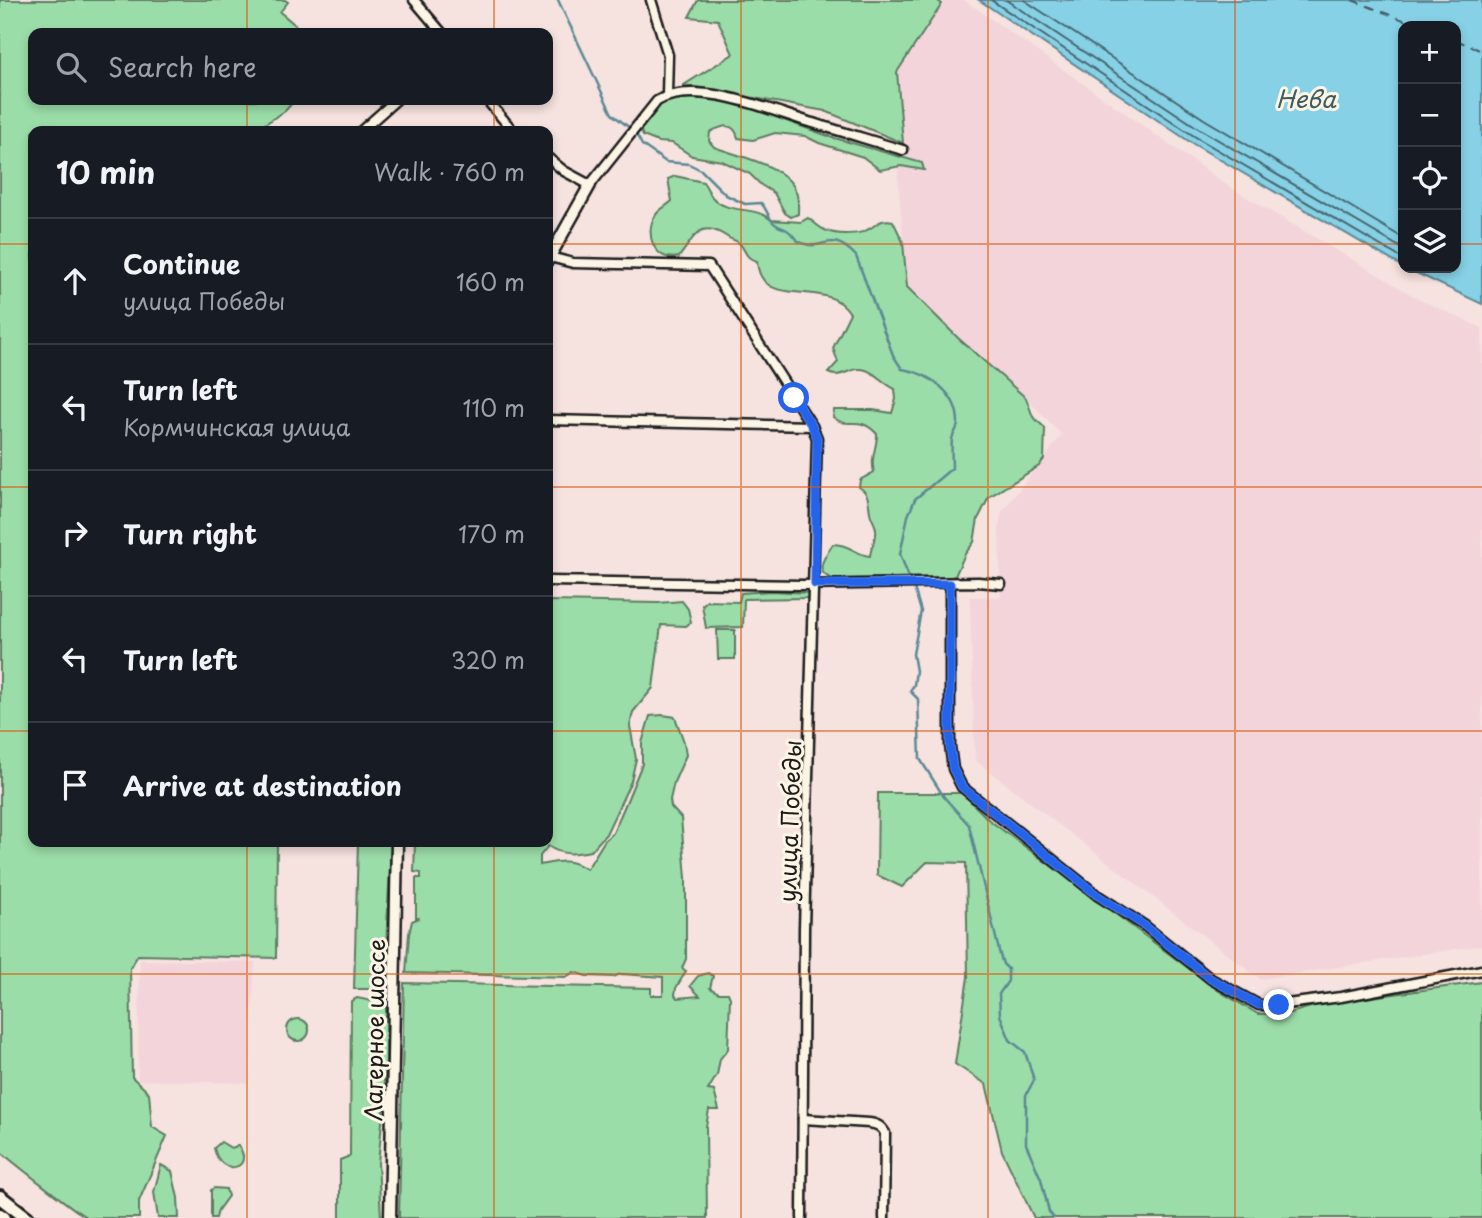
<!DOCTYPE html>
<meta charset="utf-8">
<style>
body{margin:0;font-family:"Playpen Sans",sans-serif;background:#242831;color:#f1f3f6}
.controls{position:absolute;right:21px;top:21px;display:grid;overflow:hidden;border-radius:14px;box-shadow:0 4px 10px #0003}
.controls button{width:63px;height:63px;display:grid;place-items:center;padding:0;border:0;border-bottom:2px solid #363941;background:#171b24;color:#f1f3f6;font:35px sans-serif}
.stop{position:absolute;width:21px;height:21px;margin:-16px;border:5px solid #2563eb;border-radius:50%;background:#fff}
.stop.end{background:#2563eb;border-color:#fff;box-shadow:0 2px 7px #0008}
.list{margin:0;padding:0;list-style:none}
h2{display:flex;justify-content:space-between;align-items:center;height:91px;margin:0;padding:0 28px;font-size:30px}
h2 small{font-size:23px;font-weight:400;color:#9ea1a6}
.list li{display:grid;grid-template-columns:46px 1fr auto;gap:21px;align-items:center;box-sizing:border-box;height:126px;padding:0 28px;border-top:2px solid #363941}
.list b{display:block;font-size:26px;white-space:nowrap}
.list p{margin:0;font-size:23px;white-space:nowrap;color:#9ea1a6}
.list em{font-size:23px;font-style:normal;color:#9ea1a6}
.icon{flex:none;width:38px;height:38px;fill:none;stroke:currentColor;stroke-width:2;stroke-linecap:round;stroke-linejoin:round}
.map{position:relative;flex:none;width:1482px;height:1218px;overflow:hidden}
.search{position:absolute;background:#171b24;box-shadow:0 4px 10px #0003;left:28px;top:28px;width:525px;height:77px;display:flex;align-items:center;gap:18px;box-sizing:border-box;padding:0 24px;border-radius:14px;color:#9ea1a6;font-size:26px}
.panel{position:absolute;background:#171b24;box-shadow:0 4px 10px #0003;left:28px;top:126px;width:525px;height:721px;border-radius:14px}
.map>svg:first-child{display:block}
.built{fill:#f2d4da}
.green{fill:#9bdda8;stroke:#5c7c62;stroke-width:2}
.water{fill:#86d1e6;stroke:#5c8995;stroke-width:2}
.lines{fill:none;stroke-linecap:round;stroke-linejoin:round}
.shore{stroke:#46646d;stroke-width:2}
.stream{stroke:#5c8995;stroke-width:2.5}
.ferry{stroke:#415b63;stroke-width:2;stroke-dasharray:9 7;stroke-linecap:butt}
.minor-casing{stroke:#1c1c1c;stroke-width:13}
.tertiary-casing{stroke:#1c1c1c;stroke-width:15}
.primary-casing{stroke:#1c1c1c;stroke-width:18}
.minor{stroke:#fcf5e5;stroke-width:8}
.tertiary{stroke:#fcf5e5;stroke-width:10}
.primary{stroke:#fcf5e5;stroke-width:12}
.route{stroke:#2563eb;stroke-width:9}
.grid{fill:none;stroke:#de560d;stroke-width:2;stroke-opacity:0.55}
.labels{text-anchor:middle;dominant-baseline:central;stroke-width:6;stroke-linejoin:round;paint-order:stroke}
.street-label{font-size:23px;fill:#1c1c1c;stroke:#fcf5e5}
.water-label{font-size:24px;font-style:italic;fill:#415b63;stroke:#fcf5e5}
</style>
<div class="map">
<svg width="1482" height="1218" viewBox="0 0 1482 1218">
<rect width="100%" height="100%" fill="#f6e2df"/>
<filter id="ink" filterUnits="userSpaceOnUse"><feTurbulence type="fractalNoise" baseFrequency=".0143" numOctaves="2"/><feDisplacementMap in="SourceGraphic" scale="14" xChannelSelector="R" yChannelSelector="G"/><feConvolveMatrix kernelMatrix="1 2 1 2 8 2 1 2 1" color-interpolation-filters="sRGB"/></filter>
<g filter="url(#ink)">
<g class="built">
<path d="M946,0H964L1231,188L1422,301L1482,328V945L1260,979L975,760L970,597H1001L999,527L1002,512L1062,435L1026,398L958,338L907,287L897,162L903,143L897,72Z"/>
<path d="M140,960L255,962L248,1083L138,1080Z"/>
</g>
<g class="green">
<path d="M0,0H285L288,2L280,12L300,29L296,33H33V100H295L285,111L254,131H33V842H277L276,958L138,955L130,968L132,1077L149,1093L152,1127L167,1136L139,1201V1218C123,1218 104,1218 88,1218C81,1216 10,1160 0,1151Z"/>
<path d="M698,0H937L942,4L897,72L903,143L825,111L684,85L733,54L718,20L689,17Z"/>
<path d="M673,98H706L730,101L831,137L922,163L924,170L901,166L880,170L863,157L819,143L805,136L775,133L753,140L738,138C734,121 722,126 710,132L709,141L714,147C737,156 787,165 796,192C799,199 798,207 798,214L791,217L785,213L774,193L761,185L750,174L722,161L692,156L672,143L658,142L643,136L640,129L659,104Z"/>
<path d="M675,176L703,182C707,187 709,193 712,197C727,215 756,205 771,220L801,222L808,218C814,222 820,229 827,231C836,235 859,235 867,230C877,225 880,218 893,221L903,242L907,287L958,338L1026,398L1033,417L1045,428L1044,459L1039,466L989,497L978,519L974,542L965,554L955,576C942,581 922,584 909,578L833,579C812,573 825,556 833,544C850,544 856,555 870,556C871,548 874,542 876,534C878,526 871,520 870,512C868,502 870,494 859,487L860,480L874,472C870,458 877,448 877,434C857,413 849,431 833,417L834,410H873L892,413L896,399L895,389C884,384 877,374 866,370C851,365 842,380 828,373L838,362L833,348L850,313C826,275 761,313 757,261C744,258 747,251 739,243C734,239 734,241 729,238C700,218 696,235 679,257C654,263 644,233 655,216C659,209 667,206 672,201L668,179Z"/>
<path d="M771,591L810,593L811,598L744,599L743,627L706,628L702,605L707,601L739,602L741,593Z"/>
<path d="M548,601L658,603L682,601L688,609L691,622L686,626L661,625L653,688L633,712L630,726L636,759L631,781L606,834L591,851C575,854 562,856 548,846L540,856V865C561,861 567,858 587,869L605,840L613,833L626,803L642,764V743L650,716L663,715L675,717L684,742L686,755L674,782L670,800L671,807L681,818L686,878V959L682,968L686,971L676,988L675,995L677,998L700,996L690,986L698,976L708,973L713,976L710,988L719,993H728L730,998L728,1049L720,1059L717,1075L708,1090L714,1091L719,1110H709L706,1126L707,1218H399L404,983L651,988V995H663V977L621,974L613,977L586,976L574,972L566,977L406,973L409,934L412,921L419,918H416V878H421V873L414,872L415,842H548Z"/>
<path d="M717,630H735V659H718Z"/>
<path d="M878,793H962L989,820L1219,991L1258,1014L1290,1013L1321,1004L1482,982V1218H1034L1002,1151L986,1084L955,1064L968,977L966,863L927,862L902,887L877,875Z"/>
<path d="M358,842H391L386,948L389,978L387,985L379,989H354Z"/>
<path d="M357,998L386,1004V1069L384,1081L385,1092L378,1163L381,1218H340V1160L350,1156L351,1001Z"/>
<circle cx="298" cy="1030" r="11"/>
<path d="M221,1142L231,1148L238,1146C256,1167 221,1180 214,1148Z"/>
<path d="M161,1165L172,1171L178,1198L179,1218H158L154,1192Z"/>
<path d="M214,1188L226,1189L228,1196L218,1210L216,1218H211V1190Z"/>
</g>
<path class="water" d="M979,0H1482V304L1406,268H1456V26H1403V267L1190,142Z"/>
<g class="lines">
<g class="shore">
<path d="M991,0L1194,136L1403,259"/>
<path d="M1006,0L1198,128L1403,249"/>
<path d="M1024,0L1204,119L1403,238"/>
</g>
<g class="stream">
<path d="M558,0L612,114L635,132L642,145L666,162L689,164L701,170L726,195L745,204L761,203C767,209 768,217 773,222C777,227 782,227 787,230C792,233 795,240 800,242C824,254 828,227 856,256L893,355L902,369C929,373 958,393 958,423C958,429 953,434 952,439C951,448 952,459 952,468L915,499L908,516L900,554L909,578"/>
<path d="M914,588L921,611L913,654L916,671L914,685L910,691L918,699L920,759L944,797L969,825L1000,955L1003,964L1008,969V981L999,994L1000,1015L1010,1040L1025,1052L1034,1080L1026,1095V1144L1041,1179L1049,1212L1054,1218"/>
</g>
<g class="ferry">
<path d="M1352,0L1419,26"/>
<path d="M1456,40L1482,51"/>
</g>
<g class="minor-casing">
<g id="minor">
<path d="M414,0L442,33"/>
<path d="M651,0L668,55L667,95"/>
<path d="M487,100L513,131"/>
<path d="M361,131L396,100"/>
<path d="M548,158L564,171L590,185L657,101C695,78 770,110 809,122C841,131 872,141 903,150"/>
<path d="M550,257L573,263L709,266L812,426L817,438L804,929L802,1218"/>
<path d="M548,420L812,426"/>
<path d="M548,581L802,585L978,582L1001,584"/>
<path d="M950,584V746L953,769L962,787L1097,895L1145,926L1211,979L1259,1005H1279L1341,997L1482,970"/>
<path d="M803,1119L869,1123C877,1124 881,1126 885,1133L884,1218"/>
</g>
</g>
<g class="tertiary-casing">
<g id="tertiary">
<path d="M548,260L590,185"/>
<path d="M390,1218L397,842"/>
</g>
</g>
<g class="primary-casing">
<g id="primary">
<path d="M0,1197L27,1218"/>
<path d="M0,1215L4,1218"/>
</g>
</g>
<use href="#minor" class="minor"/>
<use href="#tertiary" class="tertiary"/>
<use href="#primary" class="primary"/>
</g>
</g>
<g class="lines" filter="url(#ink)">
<path class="route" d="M794,398L812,426L817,438L815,584H950V746L953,769L962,787L1097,895L1145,926L1211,979L1259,1005H1279"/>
</g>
<path class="grid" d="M247,0V33M494,0V33M741,0V1218M988,0V1218M1235,0V1218M247,100V131M494,100V131M0,244H33M548,244H1403M1456,244H1482M0,487H33M548,487H1482M0,731H33M548,731H1482M247,842V1218M494,842V1218M0,974H1482"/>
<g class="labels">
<g class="street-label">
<text transform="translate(789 821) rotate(-88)">улица Победы</text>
<text transform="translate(374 1030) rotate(-89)">Лагерное шоссе</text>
</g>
<g class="water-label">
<text x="1306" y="98">Нева</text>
</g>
</g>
</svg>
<div class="controls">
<button>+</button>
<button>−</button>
<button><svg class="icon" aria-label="locate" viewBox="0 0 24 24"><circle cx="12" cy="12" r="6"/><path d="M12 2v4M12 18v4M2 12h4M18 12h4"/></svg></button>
<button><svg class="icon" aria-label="layers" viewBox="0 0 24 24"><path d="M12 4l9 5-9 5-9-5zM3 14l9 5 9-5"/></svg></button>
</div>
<div class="stop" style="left:794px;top:398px"></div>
<div class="stop end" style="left:1279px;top:1005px"></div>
<div class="search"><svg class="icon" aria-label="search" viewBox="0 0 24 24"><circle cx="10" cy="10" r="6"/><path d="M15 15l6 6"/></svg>Search here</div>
<section class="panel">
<h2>10 min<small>Walk · 760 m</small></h2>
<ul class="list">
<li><svg class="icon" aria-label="ahead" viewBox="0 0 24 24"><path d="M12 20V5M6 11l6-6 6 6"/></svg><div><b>Continue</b><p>улица Победы</p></div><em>160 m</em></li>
<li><svg class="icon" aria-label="left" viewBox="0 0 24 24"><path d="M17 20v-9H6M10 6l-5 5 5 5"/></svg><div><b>Turn left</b><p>Кормчинская улица</p></div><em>110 m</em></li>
<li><svg class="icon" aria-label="right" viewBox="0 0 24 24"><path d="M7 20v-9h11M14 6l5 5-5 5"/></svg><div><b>Turn right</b></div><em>170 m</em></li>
<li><svg class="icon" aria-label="left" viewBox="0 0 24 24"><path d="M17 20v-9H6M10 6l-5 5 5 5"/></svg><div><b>Turn left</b></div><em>320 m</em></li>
<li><svg class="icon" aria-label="arrive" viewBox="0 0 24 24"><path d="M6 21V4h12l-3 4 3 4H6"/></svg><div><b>Arrive at destination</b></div></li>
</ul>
</section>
</div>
